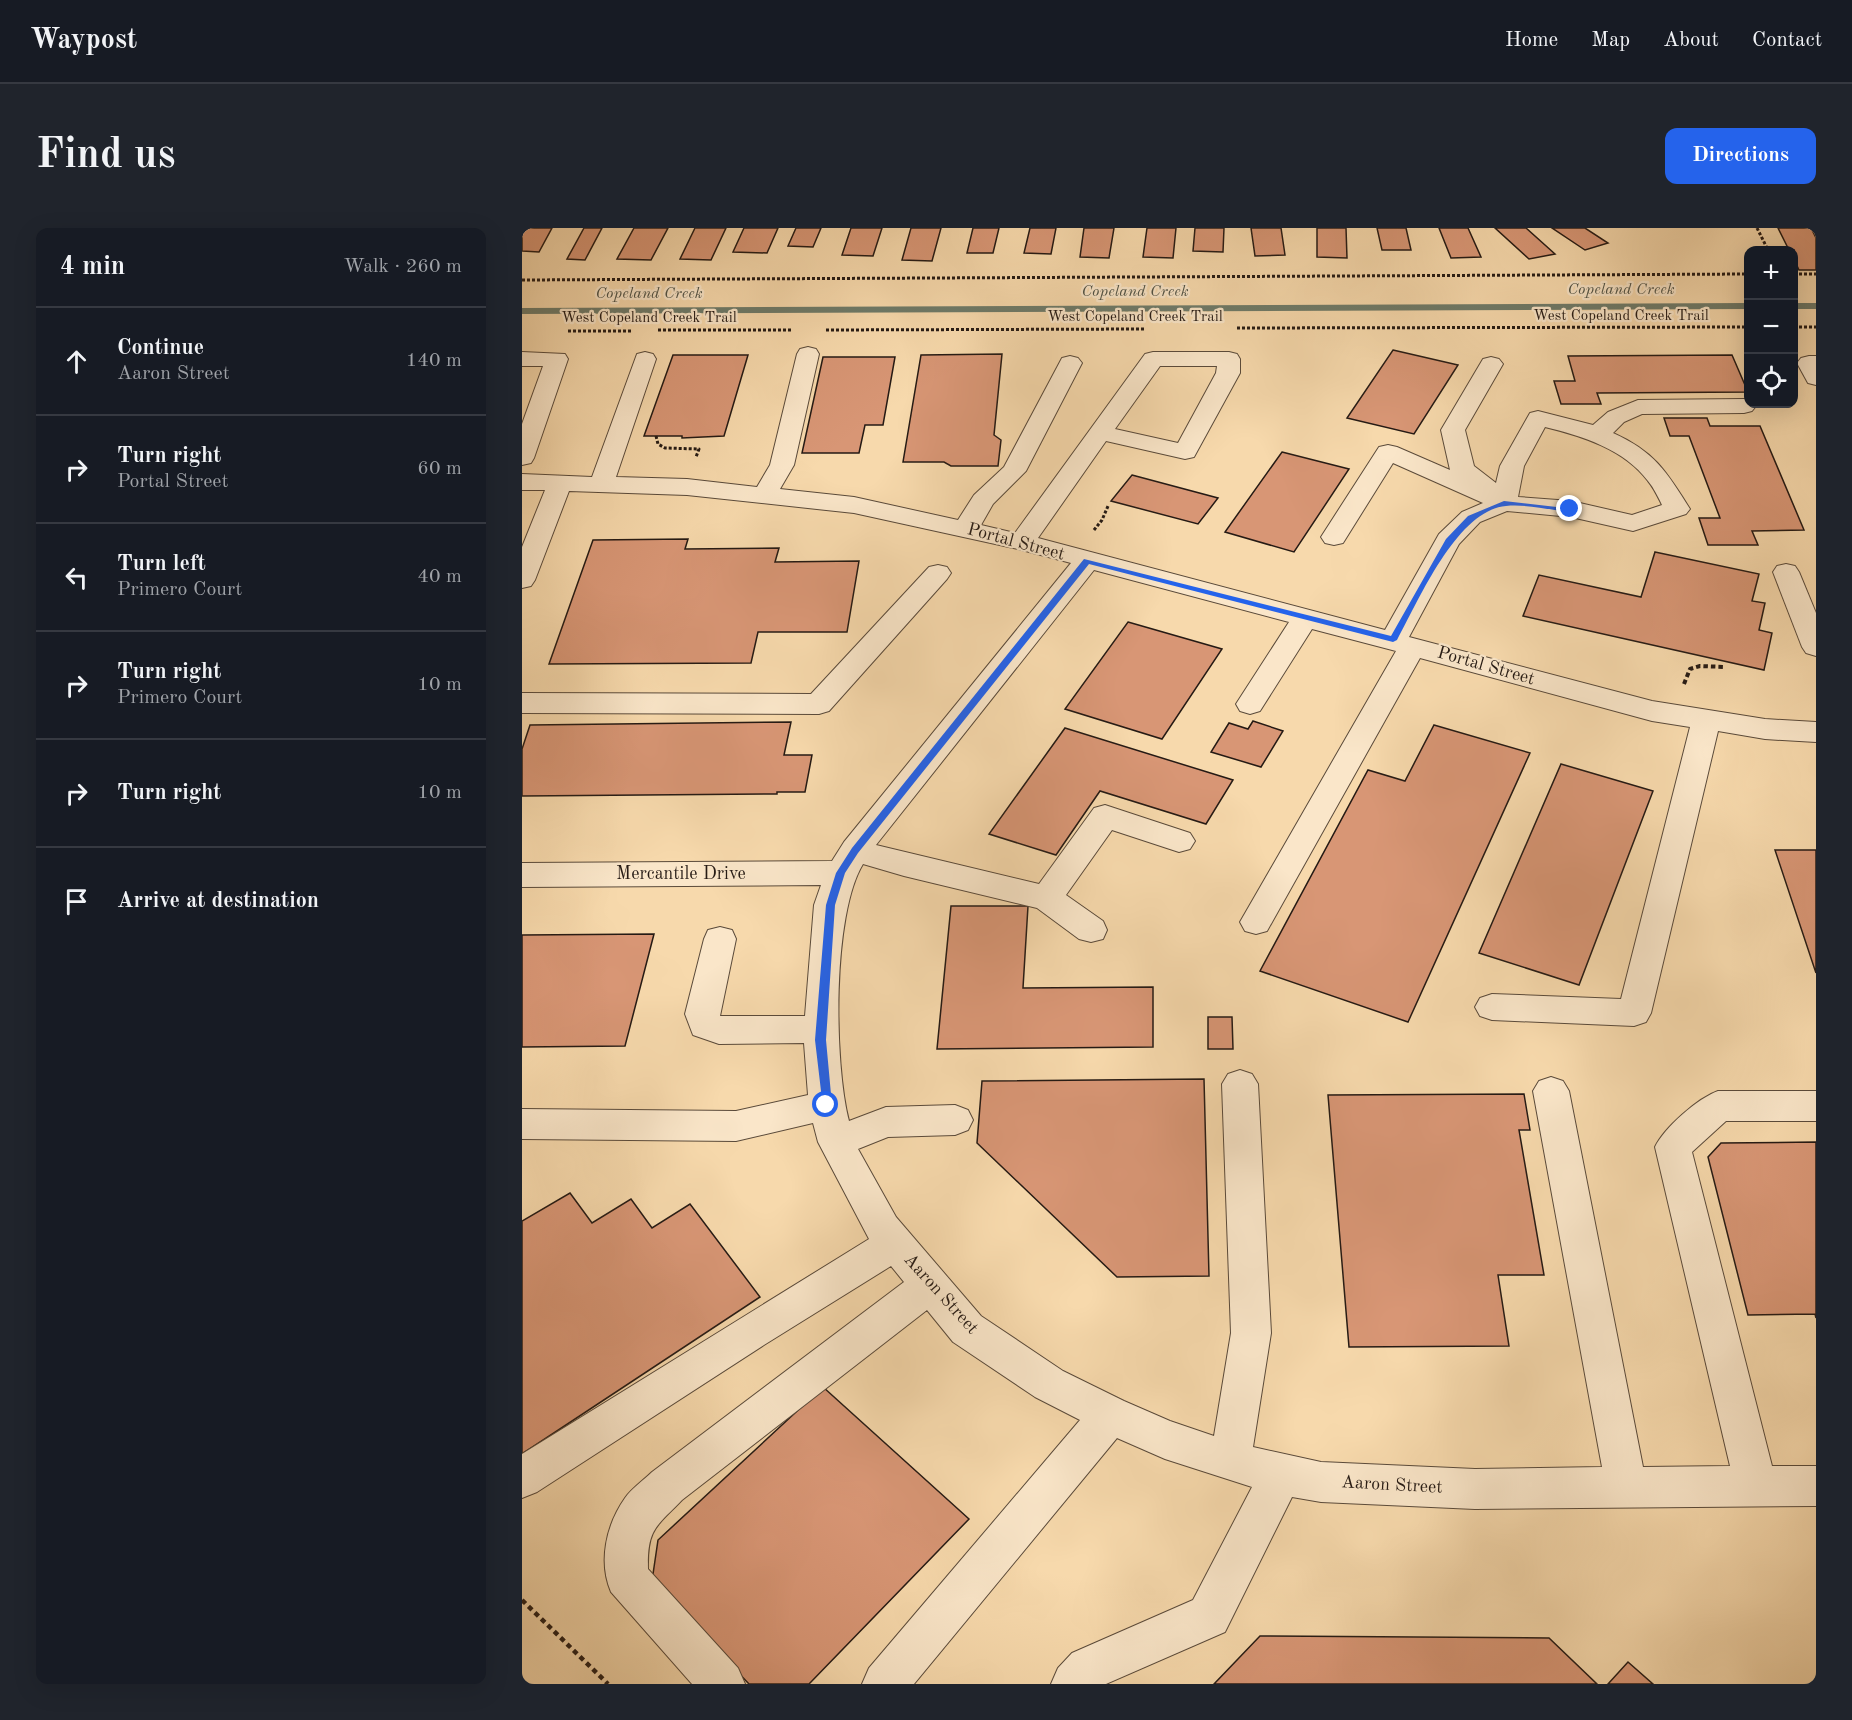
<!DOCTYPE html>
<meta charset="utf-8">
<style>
body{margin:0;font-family:"Old Standard TT",serif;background:#20242c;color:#f1f3f6}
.controls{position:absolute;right:18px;top:18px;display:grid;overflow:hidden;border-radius:12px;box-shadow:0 6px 24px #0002}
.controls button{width:54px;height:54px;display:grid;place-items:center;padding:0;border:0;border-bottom:2px solid #363941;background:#171b24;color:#f1f3f6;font:30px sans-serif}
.stop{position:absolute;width:18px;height:18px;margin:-14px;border:4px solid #2563eb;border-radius:50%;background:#fff}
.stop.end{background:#2563eb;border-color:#fff;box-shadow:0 2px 6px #0008}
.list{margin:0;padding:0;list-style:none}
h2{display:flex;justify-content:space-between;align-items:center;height:78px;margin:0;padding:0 24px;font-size:26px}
h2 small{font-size:20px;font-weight:400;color:#9ea1a6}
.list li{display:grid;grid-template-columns:39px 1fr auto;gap:18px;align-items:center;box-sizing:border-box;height:108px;padding:0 24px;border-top:2px solid #363941}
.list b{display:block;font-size:22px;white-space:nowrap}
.list p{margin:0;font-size:20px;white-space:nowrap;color:#9ea1a6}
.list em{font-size:20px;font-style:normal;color:#9ea1a6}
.icon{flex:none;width:33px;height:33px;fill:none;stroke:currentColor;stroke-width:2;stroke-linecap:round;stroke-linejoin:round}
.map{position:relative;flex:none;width:1294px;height:1456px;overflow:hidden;border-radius:12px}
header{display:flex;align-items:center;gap:36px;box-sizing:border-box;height:84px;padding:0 30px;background:#171b24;border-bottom:2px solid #363941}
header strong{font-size:28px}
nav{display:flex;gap:33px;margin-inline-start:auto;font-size:21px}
.intro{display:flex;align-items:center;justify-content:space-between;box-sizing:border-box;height:144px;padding:0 36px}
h1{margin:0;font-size:42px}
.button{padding:15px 27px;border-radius:12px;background:#2563eb;color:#fff;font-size:21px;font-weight:700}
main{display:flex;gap:36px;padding:0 36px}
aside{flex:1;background:#171b24;border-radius:12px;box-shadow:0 6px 24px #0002}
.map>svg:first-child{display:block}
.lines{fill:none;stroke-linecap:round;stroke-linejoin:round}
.stream{fill:#6e7b6a;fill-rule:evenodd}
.building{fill:#d89675;stroke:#251a14;stroke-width:1.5}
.minor-casing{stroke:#5a4a3a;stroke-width:2}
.path-far2{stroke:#251a14;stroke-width:3;stroke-dasharray:3 2;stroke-linecap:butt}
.path-far1{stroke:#251a14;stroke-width:4;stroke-dasharray:4.5 3;stroke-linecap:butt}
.path{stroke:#251a14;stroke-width:4.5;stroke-dasharray:5 4;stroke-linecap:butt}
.minor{fill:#fae6c9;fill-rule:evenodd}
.route{fill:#2563eb}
.labels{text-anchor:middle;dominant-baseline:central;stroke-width:4.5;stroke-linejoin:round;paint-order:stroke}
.far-street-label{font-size:15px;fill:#251a14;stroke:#fae6c9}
.far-water-label{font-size:16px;font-style:italic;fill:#4f5246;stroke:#fae6c9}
.street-label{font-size:18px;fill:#251a14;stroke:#fae6c9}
</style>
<header>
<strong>Waypost</strong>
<nav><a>Home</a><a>Map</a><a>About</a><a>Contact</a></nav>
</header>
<div class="intro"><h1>Find us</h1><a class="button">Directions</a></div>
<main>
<aside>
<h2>4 min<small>Walk · 260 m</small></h2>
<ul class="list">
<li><svg class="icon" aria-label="ahead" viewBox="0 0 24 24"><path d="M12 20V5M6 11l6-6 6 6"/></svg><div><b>Continue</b><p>Aaron Street</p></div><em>140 m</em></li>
<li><svg class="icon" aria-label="right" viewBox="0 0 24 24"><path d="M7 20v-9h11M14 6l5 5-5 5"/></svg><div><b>Turn right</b><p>Portal Street</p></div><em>60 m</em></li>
<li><svg class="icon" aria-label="left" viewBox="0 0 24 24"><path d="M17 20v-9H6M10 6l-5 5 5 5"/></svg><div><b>Turn left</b><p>Primero Court</p></div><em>40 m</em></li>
<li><svg class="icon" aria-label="right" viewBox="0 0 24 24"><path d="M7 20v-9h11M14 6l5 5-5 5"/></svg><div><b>Turn right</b><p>Primero Court</p></div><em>10 m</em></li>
<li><svg class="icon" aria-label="right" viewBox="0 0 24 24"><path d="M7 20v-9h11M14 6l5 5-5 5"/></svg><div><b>Turn right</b></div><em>10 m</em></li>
<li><svg class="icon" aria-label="arrive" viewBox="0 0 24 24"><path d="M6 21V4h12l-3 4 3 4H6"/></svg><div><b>Arrive at destination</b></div></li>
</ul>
</aside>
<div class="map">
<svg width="1294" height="1456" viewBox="0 0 1294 1456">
<rect width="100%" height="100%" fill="#f7d9ac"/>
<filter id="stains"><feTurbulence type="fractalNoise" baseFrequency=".00333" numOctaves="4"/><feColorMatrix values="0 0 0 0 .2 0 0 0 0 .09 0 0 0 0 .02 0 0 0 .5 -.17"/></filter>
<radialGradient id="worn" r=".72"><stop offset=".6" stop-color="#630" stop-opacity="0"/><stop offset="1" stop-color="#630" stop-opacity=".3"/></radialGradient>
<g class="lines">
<g class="stream">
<path d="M1226,75V81L0,86V80Z"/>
<rect x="1272" y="75" width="22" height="6"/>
</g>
</g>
<g class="building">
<path d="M0,0H30L17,24L0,23Z"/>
<path d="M62,0H80L63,32L45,31Z"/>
<path d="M112,0H146L129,32L95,31Z"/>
<path d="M173,0H204L189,32L158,31Z"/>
<path d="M222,0H256L245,25L211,24Z"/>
<path d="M274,0H299L291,19L266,18Z"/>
<path d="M329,0H360L351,28L320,27Z"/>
<path d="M389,0H419L410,33L380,32Z"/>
<path d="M451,0H477L471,25H445Z"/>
<path d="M508,0H534L529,26L502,25Z"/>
<path d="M562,0H592L587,30L558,29Z"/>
<path d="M625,0H654L651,30L621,29Z"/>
<path d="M673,0H702L701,24L671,23Z"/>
<path d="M729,0H759L763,27L733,28Z"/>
<path d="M795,0H824L825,30L795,29Z"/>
<path d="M855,0H884L889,22H860Z"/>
<path d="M917,0H946L959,29L929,30Z"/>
<path d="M973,0H1004L1033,26L1007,31Z"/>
<path d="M1030,0H1063L1086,15L1063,22Z"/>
<path d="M1256,0H1289L1294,10V42H1277L1272,31V22H1267Z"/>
<path d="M871,122L936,137L892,206L825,190Z"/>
<path d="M480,126L472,207L479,212L476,238H429L422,234H381L399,127Z"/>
<path d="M151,127H226L202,208L160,210V208H122Z"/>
<path d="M1210,127L1226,164L1075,165L1079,176H1039L1032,153H1053L1046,128Z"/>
<path d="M301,129H373L361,197H343L337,225H280Z"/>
<path d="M1142,190H1185L1188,198H1238L1282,302L1230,303L1236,317H1186L1177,290H1198L1167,208H1148Z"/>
<path d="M760,224L827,241L772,324L703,304Z"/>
<path d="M610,247L696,270L676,296L589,273Z"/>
<path d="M166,311L163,321L257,320L253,334L337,333L325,404H236L229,435L27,436L71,312Z"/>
<path d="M1133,324L1237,346L1230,373L1243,375L1237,402L1250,405L1242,442L1001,388L1017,347L1119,369Z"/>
<path d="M606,394L700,421L640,511L543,481Z"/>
<path d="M731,493L761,503L739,539L689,524L707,495L726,501Z"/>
<path d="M269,494L262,527H290L283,564H255V566L0,568V521L8,497Z"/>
<path d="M912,497L1008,525L886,794L738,743L846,542L883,553Z"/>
<path d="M543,500L711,552L684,596L578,563L534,627L467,606Z"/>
<path d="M1039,536L1131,563L1057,757L957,725Z"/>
<path d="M1253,622H1294V745Z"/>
<path d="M429,678H506L501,760L631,759V819L415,821Z"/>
<path d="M132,706L103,818L0,819V707Z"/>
<path d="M686,789H710L711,821H686Z"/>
<path d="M682,851L687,1048L595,1049L455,915L460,853Z"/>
<path d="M1002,866L1008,902H997L1022,1047H976L987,1118L827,1119L806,867Z"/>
<path d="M1294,914V1090L1293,1086L1226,1087L1186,929L1199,915Z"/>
<path d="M48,965L70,995L109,971L130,1000L168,976L238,1069L0,1226V993Z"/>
<path d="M301,1159L447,1291L287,1456H227L130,1353L136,1312Z"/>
<path d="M738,1408L1027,1410L1075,1456H692Z"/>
<path d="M1106,1434L1131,1456H1086Z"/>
</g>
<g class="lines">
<g class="minor-casing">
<g id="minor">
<path d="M286,119L294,121L297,126L272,237L258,261L332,269L436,292L452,267L482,239L540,130L548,128L556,130L560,135L504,243L471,276L459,297L493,305L623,126L631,124H707L715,126L718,131V145L672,229L663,231L584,213L516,310L863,402L917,306L940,284L961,275L871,235L821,315L812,317L803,315L799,309L857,219L866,217L875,219L928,242L919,202L961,131L969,129L977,131L981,136L943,202L952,238L974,255L978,238L1008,185L1016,183L1071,197L1086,184L1116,172L1222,171L1226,172V176H1232L1234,178L1230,183L1222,185L1120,186L1102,194L1091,205C1133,224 1144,243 1168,281L1164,286L1111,303L1049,289L985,283L958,294L937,316L887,409L1130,473L1243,491L1294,494V514L1243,511L1196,503L1129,785L1124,794L1112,798L970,792L958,788L953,779L958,770L970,766L1099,771L1168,499L1130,493L898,430L745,703L734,706L723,703L718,694L874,423L790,401L738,483L728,486L718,483L714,476L767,394L572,342L354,617L517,656L572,580L583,577L668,605L673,613L668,621L657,624L590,602L544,667L581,693L585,702L581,711L569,714L557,711L515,680L382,648L341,636C310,687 312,835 327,893L364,879L433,877L446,882L451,892L446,902L433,907L366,909L336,921L374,989L459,1088L541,1143L602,1173L648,1193L692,1208L709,1105L700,856L706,846L718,842L730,846L736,856L749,1105L731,1219L799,1234L953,1241L1080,1239L1011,863L1017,853L1029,849L1041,853L1047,863L1121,1239L1208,1238L1133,919C1142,900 1176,870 1196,863H1294V893H1204L1170,924L1250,1238H1294V1278L953,1281L799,1274L770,1269L703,1404L584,1456H529L536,1440L550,1425L671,1372L730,1259L643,1231L595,1210L392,1456H340L347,1440L558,1192L513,1169L431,1114L405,1082L160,1272C134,1299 125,1301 126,1341L216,1440L223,1456H170L89,1364C76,1334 84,1297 103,1270C110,1260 122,1252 130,1244L382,1054L369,1038L242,1117L15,1264L0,1270V1226L347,1011L296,914L291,895L214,913L0,911V881L214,883L286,867L282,815L197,816L171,807L163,786L182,711L186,702L198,699L210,702L214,711L198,788H283L292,677L299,657L0,659V635L310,633L322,614L549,335L496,321L332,285L165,267L47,263L13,352L9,358L0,360V319L23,262H0V246L70,249L115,126L123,124L131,126L134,131L94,249L165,251L235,259L248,237L275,126L278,121ZM638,138H695L694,145L656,215L593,201ZM1023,199C1060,208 1102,221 1126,253C1132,260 1136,269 1140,277L1110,287L1049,273L996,269L1002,238Z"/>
<path d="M0,124L43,126L46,131L12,230L9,235L0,237V196L21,138H0Z"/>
<path d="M1287,128H1294V157L1286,155L1275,135L1279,130Z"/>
<path d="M1264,336L1273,338L1277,344L1294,385V428L1284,425L1280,419L1251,344L1255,338Z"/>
<path d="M416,337L425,339L429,345L425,351L307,483L297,486L0,485V465L289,466L407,339Z"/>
</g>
</g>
<g class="path-far2">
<path d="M1235,0L1246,22"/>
<path d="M1272,46H1294"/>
<path d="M0,52L1226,46"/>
<path d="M1272,99H1294"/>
<path d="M715,100L1226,99"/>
<path d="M136,102H269"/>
<path d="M304,102L623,101"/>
<path d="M46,103H110"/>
<path d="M134,208L136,216L143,220L177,221L174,229"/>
<path d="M572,302L580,292L586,278"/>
</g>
<path class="path-far1" d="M1162,456L1168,441L1178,438L1203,439"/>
<path class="path" d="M0,1372L86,1456"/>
<use href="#minor" class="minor"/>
</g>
<path class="route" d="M982,273L1052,281L1048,284C1028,282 1005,276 984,278C935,282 897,372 875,412L871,414L567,336L336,625L323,645L313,677L304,812L310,877L308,880H301L293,812L304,677L314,645L330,620L562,331L869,408L924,311L946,288Z"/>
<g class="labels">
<g class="far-street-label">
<text x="1099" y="88">West Copeland Creek Trail</text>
<text x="613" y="89">West Copeland Creek Trail</text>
<text x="127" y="90">West Copeland Creek Trail</text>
</g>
<g class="far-water-label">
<text x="1099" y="62">Copeland Creek</text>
<text x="613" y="64">Copeland Creek</text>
<text x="127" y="66">Copeland Creek</text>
</g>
<g class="street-label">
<text transform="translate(494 314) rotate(15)">Portal Street</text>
<text transform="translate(964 438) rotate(16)">Portal Street</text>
<text x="159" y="646">Mercantile Drive</text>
<text transform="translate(419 1066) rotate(48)">Aaron Street</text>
<text transform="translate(870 1257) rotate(3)">Aaron Street</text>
</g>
</g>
<rect width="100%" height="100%" filter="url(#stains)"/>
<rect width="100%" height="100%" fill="url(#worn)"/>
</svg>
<div class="controls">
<button>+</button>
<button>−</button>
<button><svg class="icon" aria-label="locate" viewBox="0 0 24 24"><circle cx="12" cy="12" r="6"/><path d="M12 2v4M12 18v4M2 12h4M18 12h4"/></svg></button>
</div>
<div class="stop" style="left:304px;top:877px"></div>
<div class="stop end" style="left:1048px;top:281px"></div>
</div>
</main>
